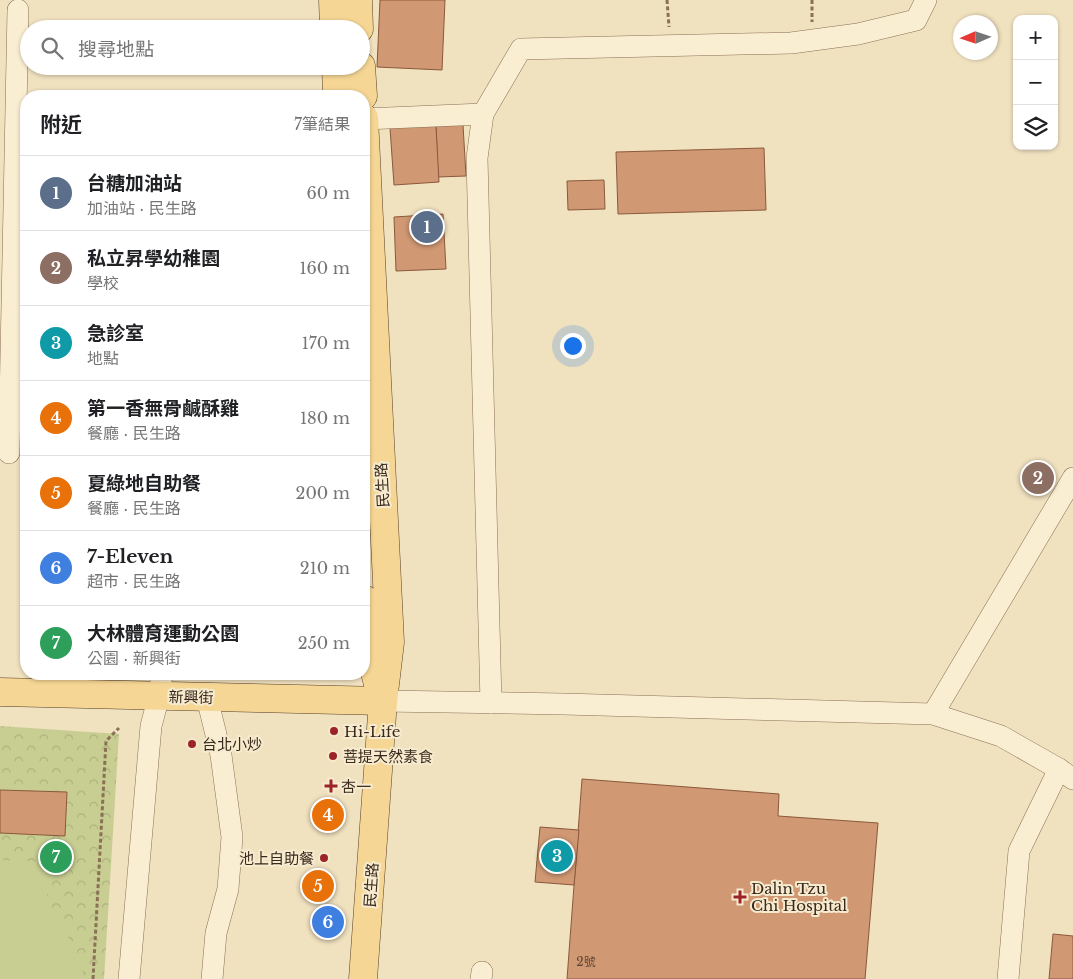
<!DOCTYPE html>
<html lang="zh-TW">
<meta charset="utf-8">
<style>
body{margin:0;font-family:"Libre Baskerville","Noto Sans TC",serif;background:#f2f2f2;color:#202124}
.controls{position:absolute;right:15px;top:15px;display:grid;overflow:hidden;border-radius:10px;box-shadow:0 1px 4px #0004}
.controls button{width:45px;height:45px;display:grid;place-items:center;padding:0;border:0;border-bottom:1px solid #e0e0e0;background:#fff;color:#202124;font:25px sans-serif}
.compass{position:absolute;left:953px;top:15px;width:45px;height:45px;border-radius:50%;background:#fff;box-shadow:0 1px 4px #0004;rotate:267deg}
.you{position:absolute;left:572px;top:345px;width:18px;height:18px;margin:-12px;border:4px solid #fff;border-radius:50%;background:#1a73e8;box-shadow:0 0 0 8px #1a73e833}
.badge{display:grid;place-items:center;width:32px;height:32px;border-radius:50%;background:#9c2326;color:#fff;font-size:16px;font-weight:700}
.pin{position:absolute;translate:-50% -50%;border:2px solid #fff;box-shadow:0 1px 5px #0006}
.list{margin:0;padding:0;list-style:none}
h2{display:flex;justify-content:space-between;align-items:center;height:65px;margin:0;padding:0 20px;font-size:21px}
h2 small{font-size:16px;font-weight:400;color:#757577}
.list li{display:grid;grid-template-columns:32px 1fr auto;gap:15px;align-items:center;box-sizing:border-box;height:75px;padding:0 20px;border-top:1px solid #e0e0e0}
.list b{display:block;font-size:19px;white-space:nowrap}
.list p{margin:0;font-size:16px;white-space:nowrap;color:#757577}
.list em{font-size:16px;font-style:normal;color:#757577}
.icon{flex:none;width:28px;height:28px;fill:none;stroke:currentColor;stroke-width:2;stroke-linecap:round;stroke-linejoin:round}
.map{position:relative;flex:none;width:1073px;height:979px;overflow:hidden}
.search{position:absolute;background:#fff;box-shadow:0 1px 4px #0004;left:20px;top:20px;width:350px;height:55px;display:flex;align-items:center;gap:12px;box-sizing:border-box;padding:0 18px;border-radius:28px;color:#757577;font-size:19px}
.panel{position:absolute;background:#fff;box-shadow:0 1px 4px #0004;left:20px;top:90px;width:350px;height:590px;border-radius:20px}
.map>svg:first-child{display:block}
.forest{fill:url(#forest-crowns)}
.pitch{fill:#c8ce92}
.building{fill:#d09873;stroke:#8a593b}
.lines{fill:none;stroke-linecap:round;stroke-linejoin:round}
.minor-casing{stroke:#8a7156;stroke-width:22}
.major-casing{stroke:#573f2b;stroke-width:29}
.path{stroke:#8a7156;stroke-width:3;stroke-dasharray:4 2.5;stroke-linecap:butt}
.minor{stroke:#faeed2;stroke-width:21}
.major{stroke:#f6d694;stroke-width:28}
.poi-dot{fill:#9c2326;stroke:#f7ebcf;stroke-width:2}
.labels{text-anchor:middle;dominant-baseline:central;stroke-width:4;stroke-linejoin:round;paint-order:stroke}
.number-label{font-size:12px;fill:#5e4532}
.street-label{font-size:15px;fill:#38291c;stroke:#f7ebcf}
.poi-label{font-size:15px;fill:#38291c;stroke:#f7ebcf;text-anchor:start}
</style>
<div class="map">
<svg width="1073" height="979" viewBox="0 0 1073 979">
<defs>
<pattern id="forest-crowns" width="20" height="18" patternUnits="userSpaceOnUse" patternTransform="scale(1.25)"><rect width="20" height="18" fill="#c8ce92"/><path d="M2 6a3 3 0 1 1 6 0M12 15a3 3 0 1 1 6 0" fill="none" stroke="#adb17d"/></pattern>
</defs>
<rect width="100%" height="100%" fill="#f0e1bf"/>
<path class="forest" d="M0,726L119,734L104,979H0Z"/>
<path class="pitch" d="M0,860L50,862L47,898L39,899C62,920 76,948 85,979H0Z"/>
<g class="building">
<path d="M380,0H445L442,70L377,67Z"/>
<path d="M463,125L466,176L438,177L436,126Z"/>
<path d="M436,126L439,182L394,185L390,128Z"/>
<path d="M764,148L766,210L618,214L616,152Z"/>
<path d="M604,180L605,209L568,210L567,181Z"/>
<path d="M443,214L446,269L396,271L394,217Z"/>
<path d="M582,779L779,794L778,816L878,823L865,979H567Z"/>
<path d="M0,790L67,792L65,836L0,833Z"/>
<path d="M540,827L579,830L574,885L535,882Z"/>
<path d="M1053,934L1073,936V979H1049Z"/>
</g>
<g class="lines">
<g class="minor-casing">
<g id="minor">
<path d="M364,119L483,114"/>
<path d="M9,453L18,10"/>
<path d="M207,698L221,755L232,837L228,889L216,933L212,979"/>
<path d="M383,701L563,704L933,714L1001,736L1059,769L1073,779"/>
<path d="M491,703L477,158L483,114L521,49L791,43L858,34L916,20L926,0"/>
<path d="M933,714L1073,478"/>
<path d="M129,979L151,726L159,696L162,674"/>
<path d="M481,979L482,972"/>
<path d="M1008,979L1019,851L1059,769"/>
</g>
</g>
<g class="major-casing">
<g id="major">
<path d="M333,0L334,29"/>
<path d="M358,0L359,29"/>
<path d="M336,66L337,96"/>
<path d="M361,66L363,96"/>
<path d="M364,599L367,641L379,688"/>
<path d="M0,692L383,701"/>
<path d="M363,979L383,701L390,642L364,118"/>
</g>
</g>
<g class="path">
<path d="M667,0L669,27"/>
<path d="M812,0V22"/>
<path d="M93,979L106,741L119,728"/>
</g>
<use href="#minor" class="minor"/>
<use href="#major" class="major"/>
</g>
<g class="poi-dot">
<circle cx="334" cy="731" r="5"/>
<circle cx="192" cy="744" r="5"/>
<circle cx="333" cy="756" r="5"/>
<path d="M328.5 778.5h5v5h5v5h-5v5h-5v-5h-5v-5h5z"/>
<circle cx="324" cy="858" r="5"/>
<path d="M737.5 889.5h5v5h5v5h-5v5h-5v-5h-5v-5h5z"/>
</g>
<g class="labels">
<g class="number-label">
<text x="586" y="961">2號</text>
</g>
<g class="street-label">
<text transform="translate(382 485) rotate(-93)">民生路</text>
<text transform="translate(191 697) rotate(1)">新興街</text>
<text transform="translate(371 885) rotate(-86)">民生路</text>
</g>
<g class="poi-label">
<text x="344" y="731">Hi-Life</text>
<text x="202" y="744">台北小炒</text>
<text x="343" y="756">菩提天然素食</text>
<text x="341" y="786">杏一</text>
<text x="314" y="858" text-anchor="end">池上自助餐</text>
<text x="751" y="888">Dalin Tzu<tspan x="751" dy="17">Chi Hospital</tspan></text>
</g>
</g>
</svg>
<div class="controls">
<button>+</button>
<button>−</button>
<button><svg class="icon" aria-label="layers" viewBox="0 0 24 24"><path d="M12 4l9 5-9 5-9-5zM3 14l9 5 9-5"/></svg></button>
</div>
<svg class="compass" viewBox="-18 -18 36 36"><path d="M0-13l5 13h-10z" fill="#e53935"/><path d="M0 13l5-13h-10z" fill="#757577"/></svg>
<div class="you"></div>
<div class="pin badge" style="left:427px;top:227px;background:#5c6f8a">1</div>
<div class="pin badge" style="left:1038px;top:478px;background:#8d6e63">2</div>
<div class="pin badge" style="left:557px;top:856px;background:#0f9aa8">3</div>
<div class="pin badge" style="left:328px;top:815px;background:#e8710a">4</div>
<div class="pin badge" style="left:318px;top:886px;background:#e8710a">5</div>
<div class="pin badge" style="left:328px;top:922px;background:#3f7fe0">6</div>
<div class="pin badge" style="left:56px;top:857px;background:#2e9e5b">7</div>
<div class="search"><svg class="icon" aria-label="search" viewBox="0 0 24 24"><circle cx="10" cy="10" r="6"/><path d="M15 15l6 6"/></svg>搜尋地點</div>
<section class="panel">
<h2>附近<small>7筆結果</small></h2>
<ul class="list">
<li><span class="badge" style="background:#5c6f8a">1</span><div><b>台糖加油站</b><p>加油站 · 民生路</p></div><em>60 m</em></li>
<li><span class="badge" style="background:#8d6e63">2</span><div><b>私立昇學幼稚園</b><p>學校</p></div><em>160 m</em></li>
<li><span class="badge" style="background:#0f9aa8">3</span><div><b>急診室</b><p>地點</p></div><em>170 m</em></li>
<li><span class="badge" style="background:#e8710a">4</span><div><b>第一香無骨鹹酥雞</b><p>餐廳 · 民生路</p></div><em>180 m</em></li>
<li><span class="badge" style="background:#e8710a">5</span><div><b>夏綠地自助餐</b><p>餐廳 · 民生路</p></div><em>200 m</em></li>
<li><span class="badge" style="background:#3f7fe0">6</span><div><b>7-Eleven</b><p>超市 · 民生路</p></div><em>210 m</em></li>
<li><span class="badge" style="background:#2e9e5b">7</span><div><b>大林體育運動公園</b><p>公園 · 新興街</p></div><em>250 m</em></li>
</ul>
</section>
</div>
